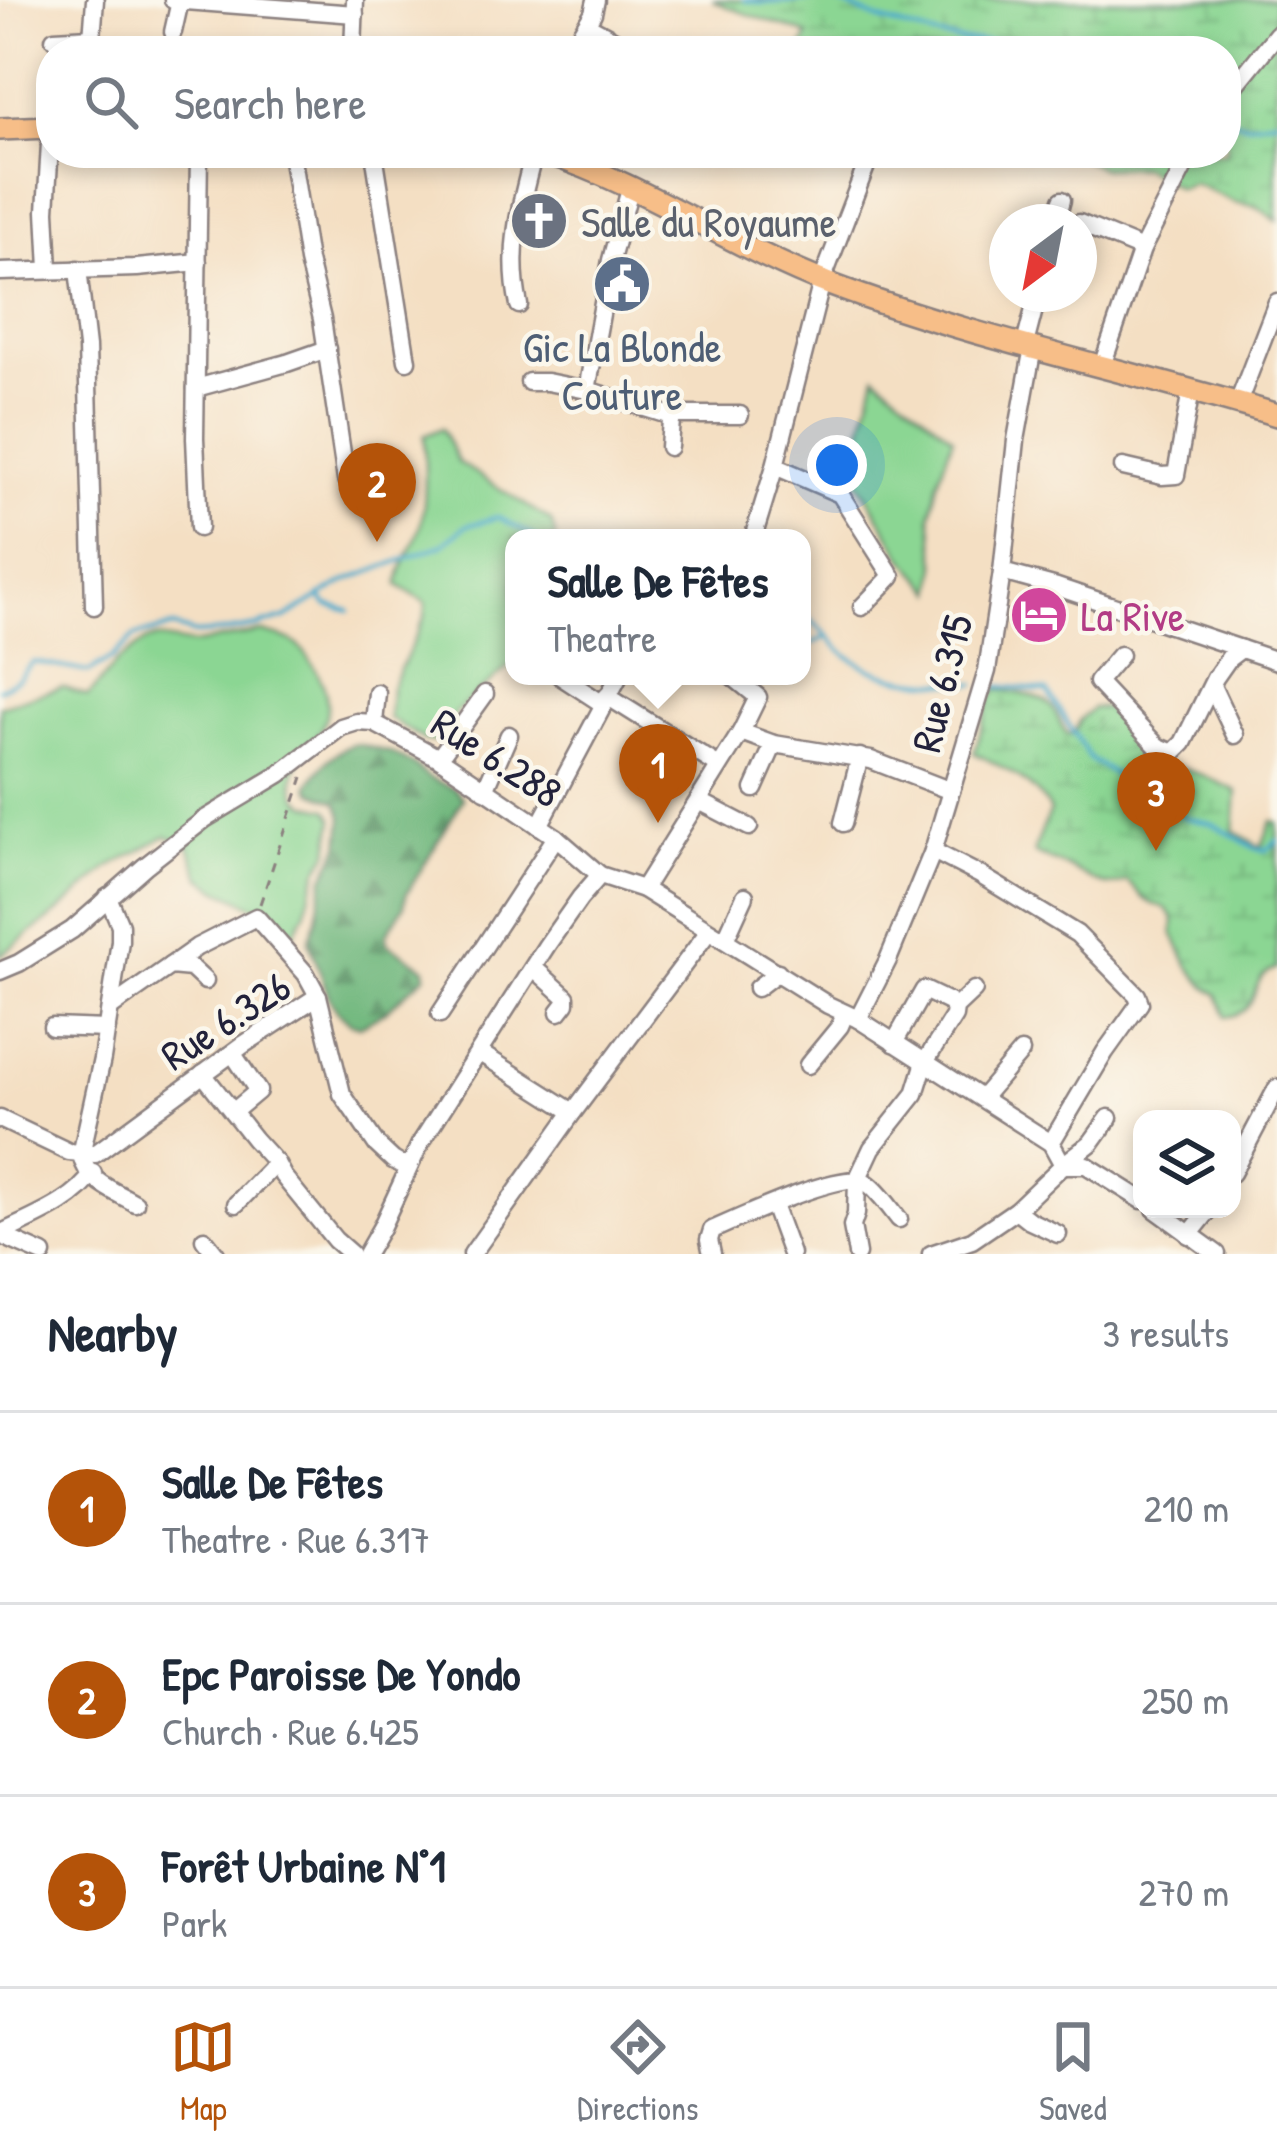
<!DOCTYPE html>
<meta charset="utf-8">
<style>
body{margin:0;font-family:"Patrick Hand",sans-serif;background:#f6f6f7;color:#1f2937}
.controls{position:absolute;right:36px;bottom:36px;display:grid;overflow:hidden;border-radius:24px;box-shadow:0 6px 18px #0003}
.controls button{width:108px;height:108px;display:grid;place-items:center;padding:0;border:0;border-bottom:3px solid #e0e1e3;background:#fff;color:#1f2937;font:60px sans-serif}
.compass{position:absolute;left:989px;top:204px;width:108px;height:108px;border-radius:50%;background:#fff;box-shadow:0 6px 18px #0003;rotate:212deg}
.you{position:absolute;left:837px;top:465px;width:42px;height:42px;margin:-30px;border:9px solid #fff;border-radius:50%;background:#1a73e8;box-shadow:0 0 0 18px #1a73e833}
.badge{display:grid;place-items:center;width:78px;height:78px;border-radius:50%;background:#b45309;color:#fff;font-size:39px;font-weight:700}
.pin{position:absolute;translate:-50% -99px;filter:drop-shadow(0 3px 6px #0008)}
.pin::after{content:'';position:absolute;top:63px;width:42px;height:36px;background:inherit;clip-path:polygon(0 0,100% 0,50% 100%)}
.popup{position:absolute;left:505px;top:529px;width:306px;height:156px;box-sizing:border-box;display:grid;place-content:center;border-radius:24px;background:#fff;filter:drop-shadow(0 3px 9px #0005);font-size:39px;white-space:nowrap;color:#747a83}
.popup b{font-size:45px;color:#1f2937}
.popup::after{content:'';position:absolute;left:50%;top:100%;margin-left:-24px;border:24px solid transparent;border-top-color:#fff}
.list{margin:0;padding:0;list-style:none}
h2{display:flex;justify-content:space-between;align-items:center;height:156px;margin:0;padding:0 48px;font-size:51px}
h2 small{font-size:39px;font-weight:400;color:#747a83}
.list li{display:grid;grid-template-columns:78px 1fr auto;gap:36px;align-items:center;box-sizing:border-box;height:192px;padding:0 48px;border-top:3px solid #e0e1e3}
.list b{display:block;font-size:45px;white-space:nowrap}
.list p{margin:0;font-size:39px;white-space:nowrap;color:#747a83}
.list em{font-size:39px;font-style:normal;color:#747a83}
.icon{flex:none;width:66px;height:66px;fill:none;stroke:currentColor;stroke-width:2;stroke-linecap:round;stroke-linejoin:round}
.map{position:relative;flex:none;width:1277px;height:1254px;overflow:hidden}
.search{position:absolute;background:#fff;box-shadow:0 6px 18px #0003;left:36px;right:36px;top:36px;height:132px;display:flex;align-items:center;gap:30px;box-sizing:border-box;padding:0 42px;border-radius:48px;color:#747a83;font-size:45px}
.sheet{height:732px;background:#fff}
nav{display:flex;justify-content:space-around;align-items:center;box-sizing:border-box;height:168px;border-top:3px solid #e0e1e3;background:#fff;font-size:33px;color:#747a83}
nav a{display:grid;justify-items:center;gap:6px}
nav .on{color:#b45309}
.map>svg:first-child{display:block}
.green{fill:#8bd693;stroke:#567c67;stroke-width:3}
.forest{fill:url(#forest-firs);stroke:#496c5c;stroke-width:3}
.wetland{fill:url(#wetland-marsh);stroke:#567c67;stroke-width:3}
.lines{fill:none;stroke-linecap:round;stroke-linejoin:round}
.stream{stroke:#4daccc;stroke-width:4.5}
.minor-casing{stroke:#8b807f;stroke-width:21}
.major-casing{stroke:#8b807f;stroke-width:26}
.path{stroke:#8b807f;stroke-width:3;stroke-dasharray:9 9;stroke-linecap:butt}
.minor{stroke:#fff;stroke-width:16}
.major{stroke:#f7be88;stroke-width:21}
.labels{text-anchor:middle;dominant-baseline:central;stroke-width:9;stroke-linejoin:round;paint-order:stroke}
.worship-label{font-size:42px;fill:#5b616d;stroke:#fbf7ec;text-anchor:start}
.service-label{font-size:42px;fill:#4e5e75;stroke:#fbf7ec}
.hotel-label{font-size:42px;fill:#b23c85;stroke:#fbf7ec;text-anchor:start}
.street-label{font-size:42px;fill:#22223b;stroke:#fbf7ec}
</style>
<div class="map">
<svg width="1277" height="1254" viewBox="0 0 1277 1254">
<defs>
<pattern id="forest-firs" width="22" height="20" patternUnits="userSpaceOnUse" patternTransform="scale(3)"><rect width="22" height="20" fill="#70b77d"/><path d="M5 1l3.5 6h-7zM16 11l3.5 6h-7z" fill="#5c9468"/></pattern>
<pattern id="wetland-marsh" width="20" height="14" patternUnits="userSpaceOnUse" patternTransform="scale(3)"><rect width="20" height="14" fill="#8bd693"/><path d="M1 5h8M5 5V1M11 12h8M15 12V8" fill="none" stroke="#78b780"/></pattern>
</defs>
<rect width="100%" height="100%" fill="#fbf7ec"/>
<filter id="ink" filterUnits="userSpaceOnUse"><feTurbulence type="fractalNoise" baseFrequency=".00833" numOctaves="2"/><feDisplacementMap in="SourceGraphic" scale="24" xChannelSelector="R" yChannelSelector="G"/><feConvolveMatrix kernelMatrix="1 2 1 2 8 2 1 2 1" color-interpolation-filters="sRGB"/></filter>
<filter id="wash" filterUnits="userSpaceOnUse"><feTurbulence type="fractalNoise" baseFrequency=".004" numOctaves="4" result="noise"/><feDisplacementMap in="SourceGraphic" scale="48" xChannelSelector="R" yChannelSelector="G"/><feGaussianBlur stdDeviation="2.7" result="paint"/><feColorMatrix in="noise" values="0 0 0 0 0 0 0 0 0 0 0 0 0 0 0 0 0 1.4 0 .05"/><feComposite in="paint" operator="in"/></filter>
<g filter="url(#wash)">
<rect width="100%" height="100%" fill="#f4dfc3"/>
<g class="green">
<path d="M876,375L953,437L938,481L931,516L937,565L934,592L903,557L852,470Z"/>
<path d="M442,428L458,462L551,521L556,538H514V662L457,711L436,742L424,740L389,718L391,688L425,617L426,603L398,585C400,563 416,545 421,523C427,494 425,465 424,436Z"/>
<path d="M261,632C290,639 297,638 313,665C321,679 328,692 327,709C326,738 291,753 294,785C296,804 311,806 328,809L334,819L329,852L318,870L305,913L294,934L278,924L272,914L219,890L201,877L188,844L166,836L107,869L56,914L0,956V706L62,687L88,696L118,661L146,641L157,638L193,644Z"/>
</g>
<path class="forest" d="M357,744L389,752L414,765L429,778L455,789L463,799L406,895L404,906L386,935L387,943L425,968L426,975L383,1013L360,1026L350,1023L337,1011L329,997L309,941L317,918L324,877L340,846L343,816L337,802L313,792L309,786C318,768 337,747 357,744Z"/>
<g class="wetland">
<path d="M712,0H1275L1277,221L1258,207L1234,202L1193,183L1178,188L1142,167L1101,168L1071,153H1226V51H801L808,35C776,22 742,15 712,0Z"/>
<path d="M997,689C1015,694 1041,693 1053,709C1059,718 1061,727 1068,735L1074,733L1080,720L1093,708H1105L1164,762L1202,775L1237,791L1234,831L1261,847L1272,821L1277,822V968C1244,978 1266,1011 1226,1017L1218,995L1204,985L1188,965L1173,933L1174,920C1162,900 1161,911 1146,900C1138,894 1135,887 1126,881C1100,894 1086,873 1063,865C1053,861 1045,859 1035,854V848L1050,811C1036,783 1003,767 974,753L990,701Z"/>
</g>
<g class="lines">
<g class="stream">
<path d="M744,0L761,3L811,0"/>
<path d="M832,0L880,20L935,36L961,41L1050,43L1079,51"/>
<path d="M1226,119L1247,124L1277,119"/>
<path d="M320,596L327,605L350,611"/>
<path d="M802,611C807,619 815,622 822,630C829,636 834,644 841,650C880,684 927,682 975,684"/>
<path d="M802,648L827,637"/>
<path d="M987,685L1047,691L1091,760L1187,818L1213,824L1255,848L1266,850L1277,841"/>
<path d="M0,689L19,678L33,662L89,672L113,657L135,636L173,627L196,634L222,632L258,626L285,618L346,581L442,545L466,526L498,517L536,538"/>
</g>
</g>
</g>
<g filter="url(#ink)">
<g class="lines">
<g class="minor-casing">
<g id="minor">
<path d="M173,0L355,14"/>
<path d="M587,25L635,51"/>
<path d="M173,32L180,1"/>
<path d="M54,39L91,37"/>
<path d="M91,51L95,0"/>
<path d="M353,51L355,0"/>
<path d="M570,51L593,13L596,0"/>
<path d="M1226,97L1277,34"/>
<path d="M199,153L195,438L199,528"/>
<path d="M291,153L308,261L322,319L346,480"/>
<path d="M374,153L407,361"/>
<path d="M1056,222L1062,200"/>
<path d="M1079,223L1142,249"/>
<path d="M49,269L46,211L51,127"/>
<path d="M78,269L87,347L94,606"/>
<path d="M0,272L137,268L198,262"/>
<path d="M519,305C507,251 520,205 534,153"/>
<path d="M1025,344L1038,294"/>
<path d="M1102,366L1142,249L1191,153"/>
<path d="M529,382H547L587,390L668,415H740"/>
<path d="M196,388L287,363L327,349"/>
<path d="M587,390L611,260L630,189"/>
<path d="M1238,403L1277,302"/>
<path d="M668,415L671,420L669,447"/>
<path d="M1123,467L1162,476L1176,475L1191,390"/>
<path d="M753,538L775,466"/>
<path d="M1002,572L1057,587L1277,661"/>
<path d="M862,607L892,576L840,494L775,466L822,281L868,161"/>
<path d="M1120,655L1097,682L1157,746L1173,753L1183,743L1215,678L1229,658L1241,649"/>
<path d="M560,676L603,704"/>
<path d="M732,676L758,697L741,732"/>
<path d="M1212,686L1235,735"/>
<path d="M607,696L719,766"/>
<path d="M374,723L377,693"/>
<path d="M439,758L485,694"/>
<path d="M754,789L774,744"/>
<path d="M485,790L509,735"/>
<path d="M699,801L749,827"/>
<path d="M843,823L860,757"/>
<path d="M539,826L619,676"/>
<path d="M933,851L980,875L1077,934L1137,995L1140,1003L1105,1052L1051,1143"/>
<path d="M643,889L741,732L774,744L871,760L951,791"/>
<path d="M108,897L120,925V941L102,1059L81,1155C87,1182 113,1190 135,1203"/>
<path d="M725,940L745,896"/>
<path d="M170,966L197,947L256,917L306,974L318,996"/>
<path d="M534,968L566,997V1003L559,1012"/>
<path d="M0,971L19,963L72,930L145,866L205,819L280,774L341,727L357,722L374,723L439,758L556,837L600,875L643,889L828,1005L858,1019L1051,1143L1063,1165"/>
<path d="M757,988L778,972"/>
<path d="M110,1008L170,966L191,968L205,981"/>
<path d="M440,1014L556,837"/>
<path d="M858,1019L888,960L933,851L987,671L1002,572L1016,440L1033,347"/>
<path d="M52,1027L107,1029"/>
<path d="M894,1043L924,990L949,1002L955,1008"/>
<path d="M480,1053L573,1112"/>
<path d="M233,1054L258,1091L233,1112"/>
<path d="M808,1065L840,1026L845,1014"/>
<path d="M203,1074L254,1139L276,1163L283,1176L335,1240L351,1254"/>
<path d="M982,1098L1021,1052"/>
<path d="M0,1119L69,1152L95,1154L243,1045L318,996L342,1094L377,1145L393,1160L407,1168"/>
<path d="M1064,1165H1086L1142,1200"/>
<path d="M1232,1173L1277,1088"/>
<path d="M236,1204L276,1163"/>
<path d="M773,1205L791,1254"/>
<path d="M1155,1209L1217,1254"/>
<path d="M1016,1210L1030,1221L1058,1234"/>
<path d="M0,1234C31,1218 74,1203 93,1173"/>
<path d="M0,1235L43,1254"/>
<path d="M1189,1235L1210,1209"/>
<path d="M204,1239L216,1254"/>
<path d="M366,1254L381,1228L420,1144L547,945L580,898L600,875"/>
<path d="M472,1254L571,1115L709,931"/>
<path d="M712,1254L709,1240L712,1230C738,1219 845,1168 867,1183C879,1191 890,1208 899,1219"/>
<path d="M857,1254L852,1226L856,1214L857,1180L872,1148L915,1094L925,1062L954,1016L955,1008L974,990"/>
<path d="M931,1254L972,1240L1016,1210L1063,1165L1091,1143L1109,1118"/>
</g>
</g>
<g class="major-casing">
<g id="major">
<path d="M0,129L51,127"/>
<path d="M546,153C645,185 732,247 829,284C974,339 1128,370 1277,415"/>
</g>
</g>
<path class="path" d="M260,904L303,777"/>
<use href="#minor" class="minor"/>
<use href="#major" class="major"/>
</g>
</g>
<defs>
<g id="church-disc" transform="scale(3)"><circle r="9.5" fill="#6b7280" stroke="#fbf7ec"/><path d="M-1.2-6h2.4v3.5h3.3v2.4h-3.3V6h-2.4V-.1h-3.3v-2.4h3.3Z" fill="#fff"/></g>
<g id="civic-disc" transform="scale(3)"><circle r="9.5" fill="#5c6f8a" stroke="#fbf7ec"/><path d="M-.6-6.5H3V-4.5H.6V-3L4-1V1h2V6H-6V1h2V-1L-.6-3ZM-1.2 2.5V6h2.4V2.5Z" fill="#fff"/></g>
<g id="hotel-disc" transform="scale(3)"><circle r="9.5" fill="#d1479c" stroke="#fbf7ec"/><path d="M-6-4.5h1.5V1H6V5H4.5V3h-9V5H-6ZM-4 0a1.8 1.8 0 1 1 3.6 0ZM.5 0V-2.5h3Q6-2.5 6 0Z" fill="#fff"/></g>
</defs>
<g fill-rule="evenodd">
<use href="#church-disc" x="539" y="221"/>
<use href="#civic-disc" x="622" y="284"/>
<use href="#hotel-disc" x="1039" y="615"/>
</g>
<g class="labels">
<g class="worship-label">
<text x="581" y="221">Salle du Royaume</text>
</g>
<g class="service-label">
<text x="622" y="346">Gic La Blonde<tspan x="622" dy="48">Couture</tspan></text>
</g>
<g class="hotel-label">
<text x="1081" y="615">La Rive</text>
</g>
<g class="street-label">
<text transform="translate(941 683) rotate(-76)">Rue 6.315</text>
<text transform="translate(497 757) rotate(33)">Rue 6.288</text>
<text transform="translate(225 1020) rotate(-33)">Rue 6.326</text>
</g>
</g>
</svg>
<div class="controls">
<button><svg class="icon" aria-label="layers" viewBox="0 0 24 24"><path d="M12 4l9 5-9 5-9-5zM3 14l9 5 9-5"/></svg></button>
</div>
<svg class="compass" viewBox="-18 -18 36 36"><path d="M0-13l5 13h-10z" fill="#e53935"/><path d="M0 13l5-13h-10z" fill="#747a83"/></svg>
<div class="you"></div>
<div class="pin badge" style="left:658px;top:823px">1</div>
<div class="popup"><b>Salle De Fêtes</b>Theatre</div>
<div class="pin badge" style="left:377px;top:542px">2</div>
<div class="pin badge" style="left:1156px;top:851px">3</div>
<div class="search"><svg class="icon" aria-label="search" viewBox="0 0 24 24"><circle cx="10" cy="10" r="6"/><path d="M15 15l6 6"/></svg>Search here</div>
</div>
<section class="sheet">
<h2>Nearby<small>3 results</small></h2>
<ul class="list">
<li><span class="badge">1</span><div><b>Salle De Fêtes</b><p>Theatre · Rue 6.317</p></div><em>210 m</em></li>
<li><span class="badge">2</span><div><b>Epc Paroisse De Yondo</b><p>Church · Rue 6.425</p></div><em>250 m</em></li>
<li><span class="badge">3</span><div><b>Forêt Urbaine N°1</b><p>Park</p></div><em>270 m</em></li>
</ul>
</section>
<nav>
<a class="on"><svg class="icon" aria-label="map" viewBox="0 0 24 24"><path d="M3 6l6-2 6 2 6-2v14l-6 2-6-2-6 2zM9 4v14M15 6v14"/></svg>Map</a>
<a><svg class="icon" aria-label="directions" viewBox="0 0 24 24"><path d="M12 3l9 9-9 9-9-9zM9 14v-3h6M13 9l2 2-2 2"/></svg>Directions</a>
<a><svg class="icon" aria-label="saved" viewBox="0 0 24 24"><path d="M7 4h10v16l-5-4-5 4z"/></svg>Saved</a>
</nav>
